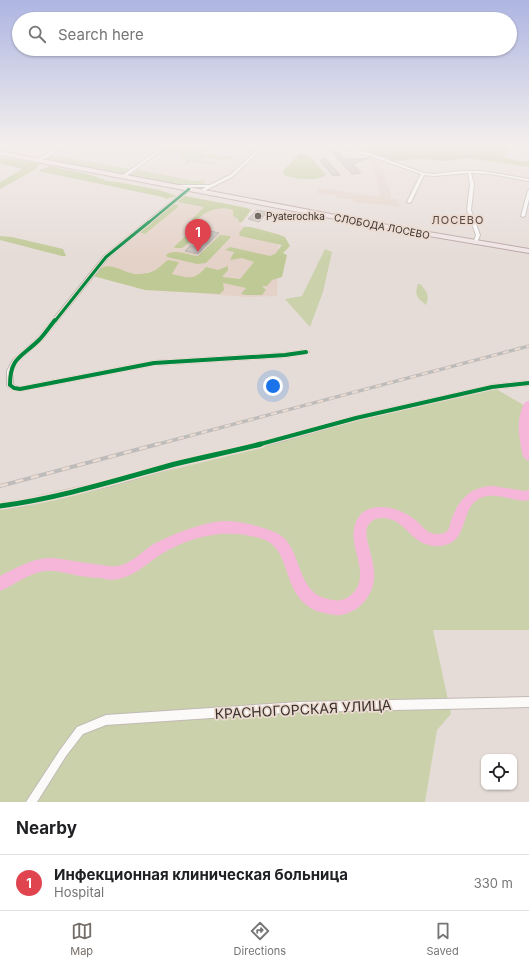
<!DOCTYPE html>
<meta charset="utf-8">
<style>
body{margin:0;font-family:Inter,sans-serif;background:#f6f6f6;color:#202124}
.controls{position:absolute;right:12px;bottom:12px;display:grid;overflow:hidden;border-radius:8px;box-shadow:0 1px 3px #0004}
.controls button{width:36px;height:36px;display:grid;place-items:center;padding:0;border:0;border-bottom:1px solid #e0e0e0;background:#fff;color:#202124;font:20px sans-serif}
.you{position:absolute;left:273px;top:386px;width:14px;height:14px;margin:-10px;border:3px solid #fff;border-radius:50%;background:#1a73e8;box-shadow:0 0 0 6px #1a73e833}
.badge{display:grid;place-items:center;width:26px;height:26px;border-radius:50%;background:#756d68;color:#fff;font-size:13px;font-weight:700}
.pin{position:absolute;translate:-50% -33px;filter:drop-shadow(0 1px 2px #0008)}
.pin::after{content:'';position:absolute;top:21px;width:14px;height:12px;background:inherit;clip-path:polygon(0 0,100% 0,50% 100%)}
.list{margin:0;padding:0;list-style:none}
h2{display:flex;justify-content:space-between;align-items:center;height:52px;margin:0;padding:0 16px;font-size:17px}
h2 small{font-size:13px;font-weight:400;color:#757577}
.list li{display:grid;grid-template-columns:26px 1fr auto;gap:12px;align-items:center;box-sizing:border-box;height:56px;padding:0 16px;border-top:1px solid #e0e0e0}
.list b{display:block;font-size:15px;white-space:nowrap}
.list p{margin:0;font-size:13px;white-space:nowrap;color:#757577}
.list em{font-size:13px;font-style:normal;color:#757577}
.icon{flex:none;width:22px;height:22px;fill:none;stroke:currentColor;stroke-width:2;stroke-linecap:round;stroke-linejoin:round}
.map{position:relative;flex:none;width:529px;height:802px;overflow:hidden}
.search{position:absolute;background:#fff;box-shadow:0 1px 3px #0004;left:12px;right:12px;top:12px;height:44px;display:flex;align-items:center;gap:10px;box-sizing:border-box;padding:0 14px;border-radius:22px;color:#757577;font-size:15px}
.sheet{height:108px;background:#fff}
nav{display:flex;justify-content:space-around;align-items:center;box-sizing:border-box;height:56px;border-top:1px solid #e0e0e0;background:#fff;font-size:11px;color:#757577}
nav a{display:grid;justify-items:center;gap:2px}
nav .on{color:#756d68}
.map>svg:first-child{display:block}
.built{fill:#e4d2c8}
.green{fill:#cbd2ab}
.forest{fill:#bfc995}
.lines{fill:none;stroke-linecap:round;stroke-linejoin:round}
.river{fill:#f5b6d9;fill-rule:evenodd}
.building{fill:#c7c0bb;stroke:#b7b1ac}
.minor-casing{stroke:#c1b9b4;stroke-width:2}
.primary-casing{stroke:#b9a4a3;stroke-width:2}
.minor{fill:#fbfaf9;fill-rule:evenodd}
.primary{fill:#f0e5e5;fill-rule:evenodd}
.rail-far1-casing{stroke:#bebcbb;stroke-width:3.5}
.rail-casing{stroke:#bebcbb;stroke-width:4}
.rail-far1{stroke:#ecdbd1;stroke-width:2;stroke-dasharray:6;stroke-linecap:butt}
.rail{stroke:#ecdbd1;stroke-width:2.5;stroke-dasharray:8;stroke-linecap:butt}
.cycleway-far3-casing{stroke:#ecdbd1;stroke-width:4}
.cycleway-far2-casing{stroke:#ecdbd1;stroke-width:5}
.cycleway-far1-casing{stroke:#ecdbd1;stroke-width:6}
.cycleway-casing{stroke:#ecdbd1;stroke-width:8}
.cycleway-far3{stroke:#00873e;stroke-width:2.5}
.cycleway-far2{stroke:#00873e;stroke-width:3}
.cycleway-far1{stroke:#00873e;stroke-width:4}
.cycleway{stroke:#00873e;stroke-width:5}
.poi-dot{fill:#756d68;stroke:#ecdbd1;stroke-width:1.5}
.labels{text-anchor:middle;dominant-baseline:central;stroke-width:3.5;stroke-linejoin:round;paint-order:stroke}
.far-poi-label{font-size:10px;fill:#38312d;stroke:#ecdbd1;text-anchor:start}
.far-street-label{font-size:10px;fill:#38312d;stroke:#ecdbd1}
.far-neighbourhood-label{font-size:11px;letter-spacing:1px;fill:#584a42;stroke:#ecdbd1}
.near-street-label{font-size:14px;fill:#38312d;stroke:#ecdbd1}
</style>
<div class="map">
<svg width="529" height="802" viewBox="0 0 529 802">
<rect width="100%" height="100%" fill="#e6dcd7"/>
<g class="built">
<path d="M366,157H375L377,159L385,176L388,188L390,189L391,199H397L400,207L354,202L353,199L336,198L335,195L315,193L320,188L377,197L380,196L376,176L371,163Z"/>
<path d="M185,196L252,209L240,225L279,234L277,296L247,297L153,290L96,274L110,258Z"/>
</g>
<g class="green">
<path d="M207,145H214L202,153L240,158H233L230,160L221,158L213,165L200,163V161L215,163L218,160L208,158L201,160L206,156L198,162L191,161L187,164L184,163L187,161L180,158L182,156L179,154L178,152L165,149L170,146L199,151Z"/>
<path d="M52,155L130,169H131L124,175L44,160Z"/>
<path d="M138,170L194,181L204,180L205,184H171L153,179L129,176Z"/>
<path d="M325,249L332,252L323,292L310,327L285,299L302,296Z"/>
<path d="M418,284H420C427,291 430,296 426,305C418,298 414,296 418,284Z"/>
<path d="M496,389L529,408V630H433L451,714L437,730L425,802H0V510L102,487L244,452L325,427Z"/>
</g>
<g class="forest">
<path d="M357,145H506L508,154L501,156L518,161H529V167L467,158L446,161L421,159L394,161L367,152L365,148Z"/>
<path d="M303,153L311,157L326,175C316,182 295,179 284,175L283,171L299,154Z"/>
<path d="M0,157L40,164L36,169L0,189V182L23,169L0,164Z"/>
<path d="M50,166L92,175L107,181L118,182L159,190L177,196L166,199L163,197L38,171Z"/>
<path d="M185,196L247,208L251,210L242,222H239L238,219L233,216V210C220,205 205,211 197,220H191L204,207L177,202Z"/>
<path d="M173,204L178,205V207L145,234L139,232Z"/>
<path d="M244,227H251L280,235L285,237L290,246L283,253L287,255L282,277L272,280L267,286H262L266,290L262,295H246L241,294L246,288L223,283L224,290L220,294L145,290L93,276C108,254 123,276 141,274C158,272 157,268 168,260L179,262L172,274C189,278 194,281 206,267L218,270L228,266V270L222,277L240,279L254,262L242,258L230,260L234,252L225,250L230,247L270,256L275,254L282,245L240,236L239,233Z"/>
<path d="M194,228L201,230L185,246L182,248H175L174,247Z"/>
<path d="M220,235L230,236V238L206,263L197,264L167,257L166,255C174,248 188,255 198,256Z"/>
<path d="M0,236L12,237L63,249L66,256H62L0,240Z"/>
</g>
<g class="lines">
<g class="river">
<path d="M529,401V461L525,459L523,456C519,437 515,420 525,402Z"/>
<path d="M493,486L525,491L529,490V500L525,501C512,500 496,493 483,497C457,506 472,544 439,546C433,547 424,544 419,541C406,532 399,517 381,518C376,518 372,520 369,524C358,539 387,570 367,598C361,607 352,613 341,615C336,616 330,614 324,613C280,603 294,552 265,540C230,527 191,535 160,555C146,564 135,576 118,579C112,581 106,579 101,578C94,578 87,577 80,576C68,574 57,570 45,571C28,573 15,585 0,591V576C16,568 34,557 52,558C67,559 81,563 95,564C103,565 111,567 118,566C131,564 141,552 152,545C170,535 203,522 224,521C235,521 246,523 257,526C266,529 279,532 286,540C302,559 299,593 328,599C333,600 337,601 341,600C347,599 351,595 355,591C371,568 343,542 358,518C370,499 400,508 414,519C421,524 426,533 435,534C440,534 445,534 448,530C450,527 450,522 452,518C459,499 472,486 493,486Z"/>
</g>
</g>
<g class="building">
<path d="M331,151L339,153L345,159L369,158L353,164L361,173L352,174Z"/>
<path d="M325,158L334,168L340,175L333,176L320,161Z"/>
<path d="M257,210L267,212L259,222L248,219Z"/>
<path d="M207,230L219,233L198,254L185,251L190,246L195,247L207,235L203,234Z"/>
</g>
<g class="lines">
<g class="minor-casing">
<g id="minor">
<path d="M63,145H67L40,161L37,160Z"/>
<path d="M166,145H169L125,177H123V175Z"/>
<path d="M263,145H266L232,177L202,192L199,191L206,187H176L174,186L176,185H210L230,175Z"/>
<path d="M330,145H336L369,153L424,173L434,174L461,171H482L529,179V181L490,174L471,173L474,184L471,210L480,235L477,243L475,244L473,243L476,235L467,210L470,184L468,173L434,176L424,175L411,202L409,203L407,202L421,174L367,155Z"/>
<path d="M188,188L191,189L108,258L42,340L17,362L13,371V384L16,386L20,387L154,361L285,353L306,350L309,352L308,353L285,357L154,365L20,391C15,390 10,390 7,385V371L13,360L38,338L104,256Z"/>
<path d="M528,190H529V199L525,216L523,217L521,216Z"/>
<path d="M529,381V385L492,389L356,420L279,442L176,467L110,486L23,506L0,509V503L23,500L110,480L176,461L279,438L356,416L492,385Z"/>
<path d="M529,697V707L300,712L106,725L83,734L66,756L37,802H26L60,750L77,727L106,715L300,702Z"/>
</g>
</g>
<g class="primary-casing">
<path id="primary" d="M0,151L399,227L529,249V253L399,231L0,155Z"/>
</g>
<use href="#minor" class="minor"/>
<use href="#primary" class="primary"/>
<g class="rail-far1-casing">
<path id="rail-far1" d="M155,445L529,346"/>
</g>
<g class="rail-casing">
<path id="rail" d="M0,486L158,444"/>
</g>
<use href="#rail-far1" class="rail-far1"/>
<use href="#rail" class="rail"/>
<g class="cycleway-far3-casing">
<path id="cycleway-far3" d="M148,223L189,189"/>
</g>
<g class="cycleway-far2-casing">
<path id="cycleway-far2" d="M55,321L106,257L149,222"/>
</g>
<g class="cycleway-far1-casing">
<g id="cycleway-far1">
<path d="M55,320C50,326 45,334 39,340C22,357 10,357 10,385L14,388L20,389L154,363L285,355L306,352"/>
<path d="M257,445L356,418L492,387L529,383"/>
</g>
</g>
<g class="cycleway-casing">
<path id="cycleway" d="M0,506C60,498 117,480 175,464C204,457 233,451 261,444"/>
</g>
<use href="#cycleway-far3" class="cycleway-far3"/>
<use href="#cycleway-far2" class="cycleway-far2"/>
<use href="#cycleway-far1" class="cycleway-far1"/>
<use href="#cycleway" class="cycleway"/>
</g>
<linearGradient id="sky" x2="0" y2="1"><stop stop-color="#adb5e2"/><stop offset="0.56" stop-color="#f4efed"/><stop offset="1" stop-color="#f4efed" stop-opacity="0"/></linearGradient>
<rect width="529" height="257" fill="url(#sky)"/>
<circle class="poi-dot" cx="258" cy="216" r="4"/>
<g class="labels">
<g class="far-poi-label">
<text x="266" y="216">Pyaterochka</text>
</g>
<g class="far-street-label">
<text transform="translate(382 226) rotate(11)">СЛОБОДА ЛОСЕВО</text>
</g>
<g class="far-neighbourhood-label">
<text x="458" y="220">ЛОСЕВО</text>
</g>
<g class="near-street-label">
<text transform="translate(303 709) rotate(-3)">КРАСНОГОРСКАЯ УЛИЦА</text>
</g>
</g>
</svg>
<div class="controls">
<button><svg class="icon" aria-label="locate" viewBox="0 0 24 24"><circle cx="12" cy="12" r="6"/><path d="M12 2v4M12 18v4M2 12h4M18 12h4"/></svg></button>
</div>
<div class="you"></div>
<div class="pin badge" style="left:198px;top:252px;background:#e0444e">1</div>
<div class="search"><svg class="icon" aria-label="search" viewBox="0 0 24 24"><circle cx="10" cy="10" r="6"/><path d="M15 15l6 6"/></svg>Search here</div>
</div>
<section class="sheet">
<h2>Nearby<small></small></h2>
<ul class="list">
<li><span class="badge" style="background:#e0444e">1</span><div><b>Инфекционная клиническая больница</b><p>Hospital</p></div><em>330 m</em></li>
</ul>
</section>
<nav>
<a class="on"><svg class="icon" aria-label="map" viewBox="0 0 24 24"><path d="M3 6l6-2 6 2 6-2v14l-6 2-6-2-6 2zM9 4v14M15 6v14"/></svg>Map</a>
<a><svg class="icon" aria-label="directions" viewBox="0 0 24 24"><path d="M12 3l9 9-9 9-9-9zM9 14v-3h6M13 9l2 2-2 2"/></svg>Directions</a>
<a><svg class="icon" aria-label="saved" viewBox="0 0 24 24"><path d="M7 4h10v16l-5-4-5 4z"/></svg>Saved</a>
</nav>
